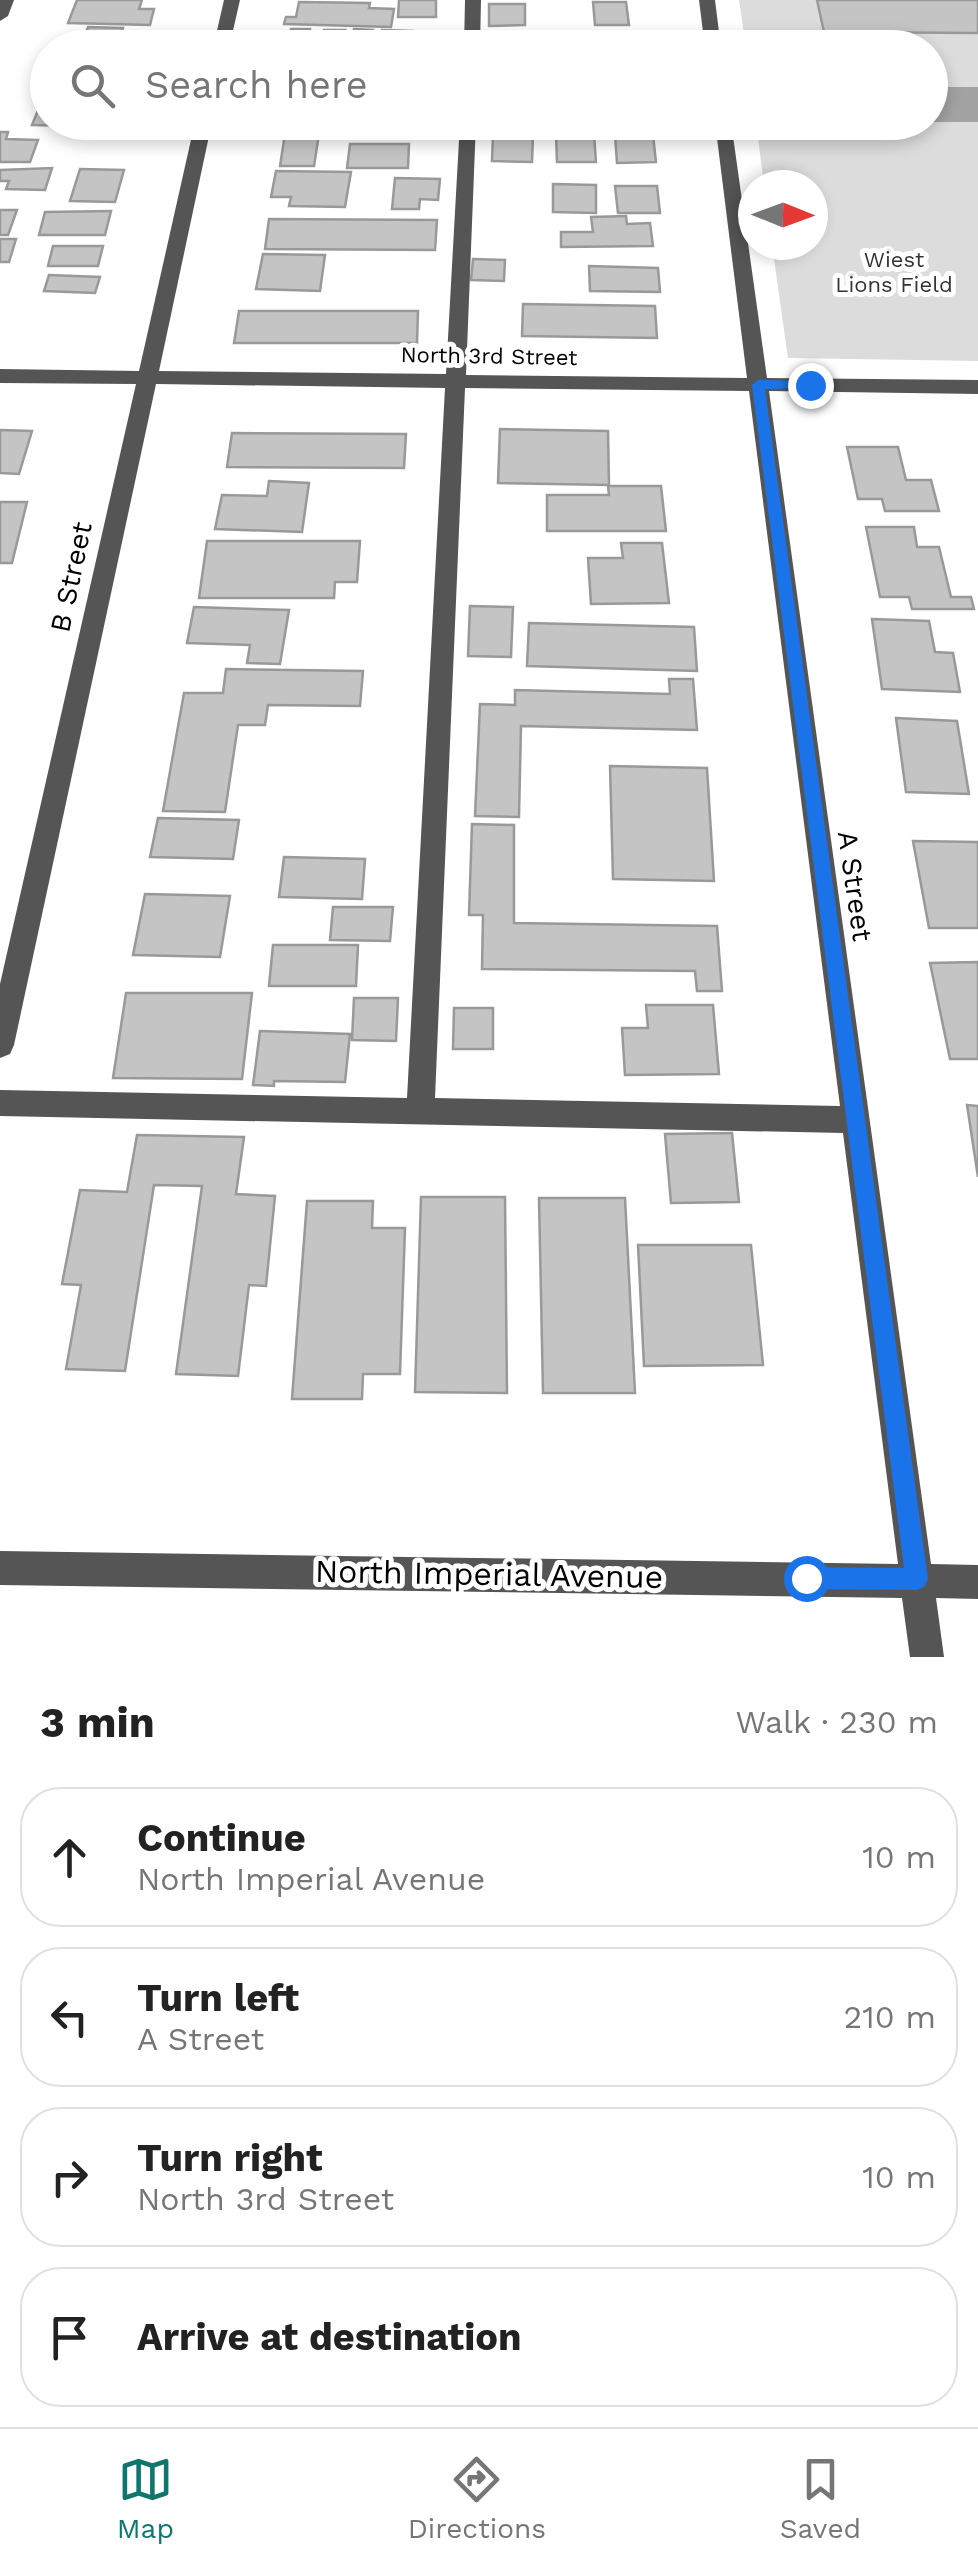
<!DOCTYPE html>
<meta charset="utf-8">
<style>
body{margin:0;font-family:"Work Sans",sans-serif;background:#f2f2f2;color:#222}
.compass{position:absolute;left:738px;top:170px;width:90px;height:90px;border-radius:50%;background:#fff;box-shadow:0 5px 15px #0003;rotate:91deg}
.stop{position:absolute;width:30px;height:30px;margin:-22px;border:8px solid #1a73e8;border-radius:50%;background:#fff}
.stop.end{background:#1a73e8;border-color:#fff;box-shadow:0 2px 10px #0008}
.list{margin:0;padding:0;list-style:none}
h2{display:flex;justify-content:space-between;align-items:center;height:130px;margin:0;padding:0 40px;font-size:42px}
h2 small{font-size:32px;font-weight:400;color:#767676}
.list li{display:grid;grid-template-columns:65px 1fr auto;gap:30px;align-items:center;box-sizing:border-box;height:140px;margin:0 20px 20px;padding:0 20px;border:2px solid #e0e0e0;border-radius:40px}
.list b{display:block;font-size:38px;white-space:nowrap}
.list p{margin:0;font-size:32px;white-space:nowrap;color:#767676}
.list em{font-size:32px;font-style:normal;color:#767676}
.icon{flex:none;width:55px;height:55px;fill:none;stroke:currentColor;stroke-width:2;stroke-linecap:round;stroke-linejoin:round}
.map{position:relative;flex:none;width:978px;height:1657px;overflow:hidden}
.search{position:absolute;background:#fff;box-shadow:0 5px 15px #0003;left:30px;right:30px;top:30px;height:110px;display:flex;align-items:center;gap:25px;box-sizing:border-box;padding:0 35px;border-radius:55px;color:#767676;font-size:38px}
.sheet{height:770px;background:#fff}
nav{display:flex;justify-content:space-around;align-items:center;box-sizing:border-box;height:140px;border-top:2px solid #e0e0e0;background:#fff;font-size:28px;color:#767676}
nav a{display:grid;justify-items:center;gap:5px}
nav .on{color:#0f766e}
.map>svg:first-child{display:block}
.green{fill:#dcdcdc}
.water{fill:#a3a3a3}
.building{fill:#c4c4c4;stroke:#999;stroke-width:2.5}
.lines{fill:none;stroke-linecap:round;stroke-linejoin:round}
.minor{fill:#555;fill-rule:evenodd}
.route{fill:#1a73e8}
.labels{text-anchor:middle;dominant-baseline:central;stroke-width:10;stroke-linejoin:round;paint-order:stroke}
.far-park-label{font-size:22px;fill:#333;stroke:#fff}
.far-street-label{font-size:22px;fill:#000;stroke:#fff}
.street-label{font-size:28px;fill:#000;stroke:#fff}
.near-street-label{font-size:32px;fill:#000;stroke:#fff}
</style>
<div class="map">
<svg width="978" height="1657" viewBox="0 0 978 1657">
<rect width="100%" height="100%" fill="#fff"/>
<path class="green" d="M739,0H978V361L788,358L772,245H813V185H764L756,123L930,122V48L746,47Z"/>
<rect class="water" x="931" y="87" width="47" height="35"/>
<g class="building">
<path d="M77,0H142L139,9H154L150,25L68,23Z"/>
<path d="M399,0H436V17H398Z"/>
<path d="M817,0H978V33L824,32Z"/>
<path d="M299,2L370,3L369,8L394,9L391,27L284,24L286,17H296Z"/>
<path d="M593,2H626L629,25H595Z"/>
<path d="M489,4H525V25L489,26Z"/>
<path d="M88,27L123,28L117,48H80Z"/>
<path d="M291,29H310L307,48H288Z"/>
<path d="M354,29L373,30L370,48H350Z"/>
<path d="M324,30H345L337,48H321Z"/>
<path d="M382,30L413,31L411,43L379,48Z"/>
<path d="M588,32L631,33L632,48H581L580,44H588Z"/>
<path d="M124,36H157L154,48H121Z"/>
<path d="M43,98H48V122H123L122,127L32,125Z"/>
<path d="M287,122H342L341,126H325L324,130H286Z"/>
<path d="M381,122H438L437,130L381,129Z"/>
<path d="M499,122H641L642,132L499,130Z"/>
<path d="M0,132H8L6,139L38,140L30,162H0Z"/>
<path d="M285,134H319L314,166H280Z"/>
<path d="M493,135H533L532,162L492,161Z"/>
<path d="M556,135H594L596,162H557Z"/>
<path d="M615,135H653L656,162L617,163Z"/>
<path d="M350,144H409L408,168H347Z"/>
<path d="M52,168L45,190L6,189L9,181H0V170Z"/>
<path d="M80,169L124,170L115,202L70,201Z"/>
<path d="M276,171L351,172L345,207L289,206L291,197H271Z"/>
<path d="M395,178L440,179L438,200L420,199L419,209H392Z"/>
<path d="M553,184L596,185V213L553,212Z"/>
<path d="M615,186H657L660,213H618Z"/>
<path d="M0,210H17L8,235H0Z"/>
<path d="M111,211L105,235H39L45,212Z"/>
<path d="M626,216L627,224L650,223L653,246L561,247V232H593L591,217Z"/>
<path d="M269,219L437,220L435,250L265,249Z"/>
<path d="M0,239H16L9,262H0Z"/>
<path d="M53,246H103L98,266H48Z"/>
<path d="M263,254L325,255L320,291L256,289Z"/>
<path d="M473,259L505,260L504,281L471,280Z"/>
<path d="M589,266L658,268L660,292L590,291Z"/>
<path d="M49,275L100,277L95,293L44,291Z"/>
<path d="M523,304L655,306L657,338L522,336Z"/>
<path d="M239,311H418L417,343H234Z"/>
<path d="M500,429L608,431L609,485L498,483Z"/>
<path d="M0,430L32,431L19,474L0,473Z"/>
<path d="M232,433L406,434L404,468L227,467Z"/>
<path d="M847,447H898L906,480H931L939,511H885L882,499H858Z"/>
<path d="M269,481L309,483L302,532L215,529L222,495L267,496Z"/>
<path d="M608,486H661L666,531H547V495H609Z"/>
<path d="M0,502H27L12,563H0Z"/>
<path d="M866,527H914L917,547H939L951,597H971L974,609H912L909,597H880Z"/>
<path d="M207,541H360L357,582H335L334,598H199Z"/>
<path d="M621,543H662L669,603L591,604L588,558H623Z"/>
<path d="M470,606L513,607L511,657L468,656Z"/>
<path d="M194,607L289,610L280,664L247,663L250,645L187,643Z"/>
<path d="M872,619L929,621L935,652L953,653L960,692L882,689Z"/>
<path d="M529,623L694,627L697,671L527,666Z"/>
<path d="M226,669L363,671L360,706L268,705L265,725H238L225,812L163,811L184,693H223Z"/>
<path d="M669,679H693L697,730L521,726L519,817L475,816L480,704L515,705V690L670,694Z"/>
<path d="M896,718L957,721L969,794L906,792Z"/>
<path d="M610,766L707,768L714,881L613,879Z"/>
<path d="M158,818L239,820L233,859L150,857Z"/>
<path d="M472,824L514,825V923L717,926L722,991H697L695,971L482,969L483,915H469Z"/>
<path d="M913,841L978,842V928H929Z"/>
<path d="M284,857L365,859L362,899L279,897Z"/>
<path d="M145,894L230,896L220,957L133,955Z"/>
<path d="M333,907H393L390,941L330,940Z"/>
<path d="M273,945H358L356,986H269Z"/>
<path d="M978,962V1059H950L930,963Z"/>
<path d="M126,993H252L242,1079L113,1078Z"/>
<path d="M354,998H398L396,1041L352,1040Z"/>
<path d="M646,1005H713L719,1074L625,1075L622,1028H648Z"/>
<path d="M454,1008H493V1049H453Z"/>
<path d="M260,1031L350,1034L345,1082L274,1081V1086L253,1085Z"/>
<path d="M967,1105L978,1106V1177Z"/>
<path d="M732,1133L739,1202L671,1203L665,1134Z"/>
<path d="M137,1135L244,1137L236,1194L275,1196L266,1286L249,1285L238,1376L176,1374L202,1186L154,1185L125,1371L66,1369L81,1285L62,1284L80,1190L127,1192Z"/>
<path d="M421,1197H505L507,1393L415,1392Z"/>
<path d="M539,1198H625L635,1393H543Z"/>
<path d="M307,1201H373L372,1228H405L400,1374H363L362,1399H292Z"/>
<path d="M638,1245H751L763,1365L644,1366Z"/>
</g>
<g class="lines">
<g class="minor">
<path d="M0,0H14L8,16L0,21Z"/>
<path d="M224,0H240L229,48H213Z"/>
<path d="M465,0H481L480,48H464Z"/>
<path d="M699,0H715L721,48H705Z"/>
<path d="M195,122H212L159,371L446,374L460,122H476L466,375L747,378L715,122H731L767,378L978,380V394L769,391L931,1564L978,1565V1599L936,1598L944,1657H910L902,1598L0,1585V1551L898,1564L843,1133L0,1116V1090L407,1098L445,388L156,384L14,1045L10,1054L0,1058V984L136,384L0,383V369L139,371ZM465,388L749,391L840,1106L435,1098Z"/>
</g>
</g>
<path class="route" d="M810,381L815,382V388L765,389L928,1579L924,1587L917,1590L806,1589L798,1585L795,1578L798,1570L806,1567L904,1568L752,385L758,380Z"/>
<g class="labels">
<g class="far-park-label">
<text x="894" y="259">Wiest<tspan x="894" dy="25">Lions Field</tspan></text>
</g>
<g class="far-street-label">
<text transform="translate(489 356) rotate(1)">North 3rd Street</text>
</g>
<g class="street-label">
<text transform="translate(71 577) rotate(-78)">B Street</text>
<text transform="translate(855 886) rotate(82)">A Street</text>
</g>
<g class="near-street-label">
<text transform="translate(489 1574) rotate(1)">North Imperial Avenue</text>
</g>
</g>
</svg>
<svg class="compass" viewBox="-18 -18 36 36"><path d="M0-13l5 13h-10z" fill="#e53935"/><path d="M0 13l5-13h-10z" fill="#767676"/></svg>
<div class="stop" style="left:806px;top:1578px"></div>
<div class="stop end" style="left:810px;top:385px"></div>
<div class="search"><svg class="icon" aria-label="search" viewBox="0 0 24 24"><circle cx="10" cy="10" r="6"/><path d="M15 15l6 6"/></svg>Search here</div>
</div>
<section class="sheet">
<h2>3 min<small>Walk · 230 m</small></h2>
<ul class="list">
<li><svg class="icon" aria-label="ahead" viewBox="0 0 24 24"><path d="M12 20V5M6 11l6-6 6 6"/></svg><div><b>Continue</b><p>North Imperial Avenue</p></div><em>10 m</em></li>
<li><svg class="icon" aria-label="left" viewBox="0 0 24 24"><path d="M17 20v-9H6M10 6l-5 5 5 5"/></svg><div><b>Turn left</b><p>A Street</p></div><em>210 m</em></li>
<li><svg class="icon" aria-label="right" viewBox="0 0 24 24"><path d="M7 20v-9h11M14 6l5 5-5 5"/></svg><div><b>Turn right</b><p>North 3rd Street</p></div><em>10 m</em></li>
<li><svg class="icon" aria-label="arrive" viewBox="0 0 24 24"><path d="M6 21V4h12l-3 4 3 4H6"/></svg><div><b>Arrive at destination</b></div></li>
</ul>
</section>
<nav>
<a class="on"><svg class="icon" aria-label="map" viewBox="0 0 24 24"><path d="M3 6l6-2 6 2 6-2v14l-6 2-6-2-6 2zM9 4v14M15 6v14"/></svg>Map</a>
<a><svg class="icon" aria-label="directions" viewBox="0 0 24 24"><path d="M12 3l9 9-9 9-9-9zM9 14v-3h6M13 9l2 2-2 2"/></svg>Directions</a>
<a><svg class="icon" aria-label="saved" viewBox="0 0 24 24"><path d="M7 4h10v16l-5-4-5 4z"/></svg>Saved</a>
</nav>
